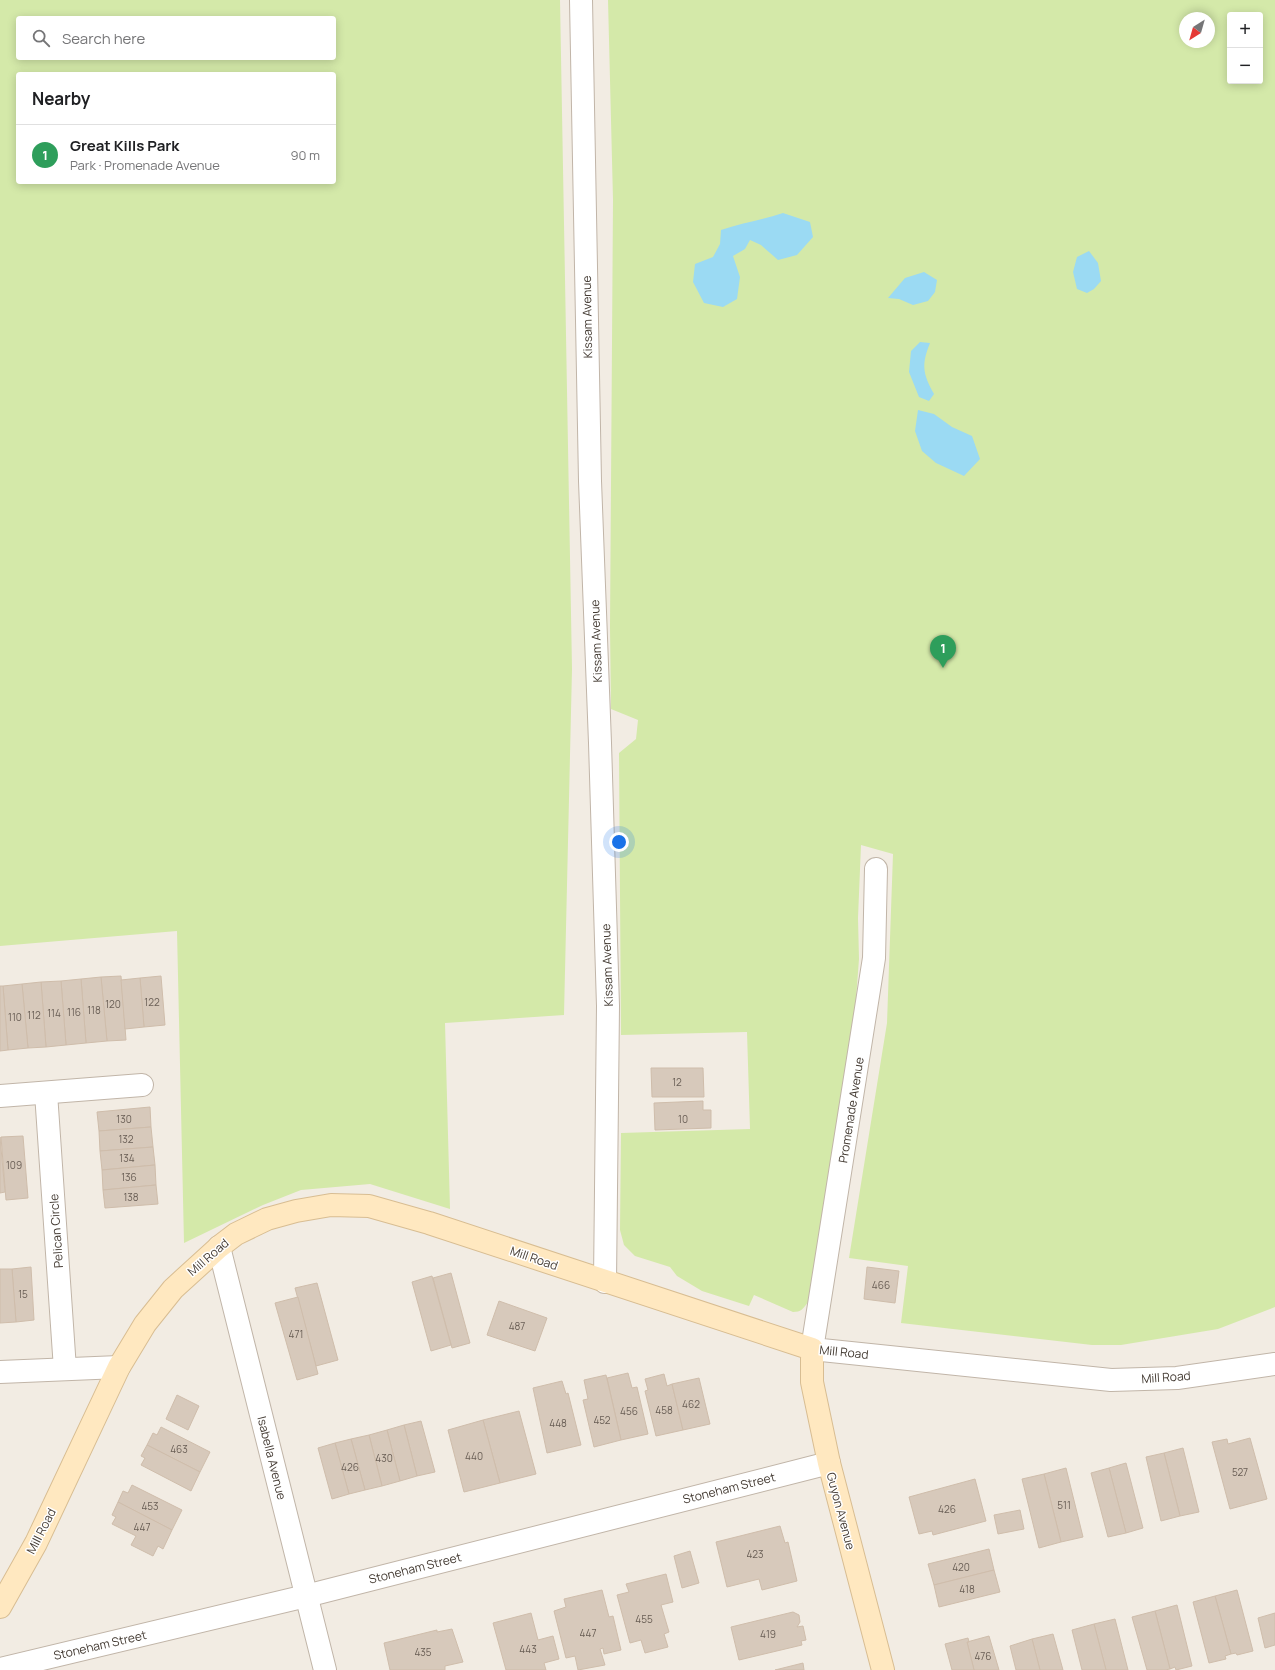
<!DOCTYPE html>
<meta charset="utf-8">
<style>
body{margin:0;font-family:Manrope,sans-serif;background:#f6f6f6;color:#202124}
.controls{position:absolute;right:12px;top:12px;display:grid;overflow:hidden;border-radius:4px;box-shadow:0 2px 10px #0003}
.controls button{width:36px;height:36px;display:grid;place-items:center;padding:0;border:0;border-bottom:1px solid #e0e0e0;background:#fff;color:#202124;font:20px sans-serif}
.compass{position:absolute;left:1179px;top:12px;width:36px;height:36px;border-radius:50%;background:#fff;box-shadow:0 2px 10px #0003;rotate:217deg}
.you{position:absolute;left:619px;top:842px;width:14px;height:14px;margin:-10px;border:3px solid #fff;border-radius:50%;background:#1a73e8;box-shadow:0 0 0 6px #1a73e833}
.badge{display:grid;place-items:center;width:26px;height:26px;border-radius:50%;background:#ff140d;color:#fff;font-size:13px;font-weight:700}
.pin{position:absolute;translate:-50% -33px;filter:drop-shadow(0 1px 2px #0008)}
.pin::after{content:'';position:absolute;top:21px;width:14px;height:12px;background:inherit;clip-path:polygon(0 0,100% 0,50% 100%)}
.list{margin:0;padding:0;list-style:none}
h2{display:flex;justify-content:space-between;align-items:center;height:52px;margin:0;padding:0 16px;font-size:17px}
h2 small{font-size:13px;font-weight:400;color:#757577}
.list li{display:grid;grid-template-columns:26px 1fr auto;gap:12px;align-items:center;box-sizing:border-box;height:60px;padding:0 16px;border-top:1px solid #e0e0e0}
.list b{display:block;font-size:15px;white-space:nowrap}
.list p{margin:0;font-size:13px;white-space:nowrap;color:#757577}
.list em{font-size:13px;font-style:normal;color:#757577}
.icon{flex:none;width:22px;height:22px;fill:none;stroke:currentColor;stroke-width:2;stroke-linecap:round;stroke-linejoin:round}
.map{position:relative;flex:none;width:1275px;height:1670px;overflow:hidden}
.search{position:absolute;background:#fff;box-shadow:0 2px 10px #0003;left:16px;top:16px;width:320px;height:44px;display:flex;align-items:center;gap:10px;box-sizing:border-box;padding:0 14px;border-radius:4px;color:#757577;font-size:15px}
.panel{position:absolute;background:#fff;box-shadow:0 2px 10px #0003;left:16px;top:72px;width:320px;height:112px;border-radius:4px}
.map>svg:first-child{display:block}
.green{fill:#d4e9a9;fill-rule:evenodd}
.water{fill:#9bdaf3}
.building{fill:#d7c9bb;stroke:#cfbdab}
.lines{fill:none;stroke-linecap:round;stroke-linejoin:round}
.street-casing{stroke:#c1b5a8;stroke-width:24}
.secondary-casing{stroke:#d8bd92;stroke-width:24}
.street{stroke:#fff;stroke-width:22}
.secondary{stroke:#ffe8c0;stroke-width:22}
.labels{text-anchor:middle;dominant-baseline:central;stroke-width:3;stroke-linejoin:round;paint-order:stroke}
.number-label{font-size:10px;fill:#695e55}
.street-label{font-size:12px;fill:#443b33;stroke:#fff}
</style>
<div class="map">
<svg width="1275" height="1670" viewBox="0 0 1275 1670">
<rect width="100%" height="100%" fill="#f2ece3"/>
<g class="green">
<path d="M0,0H560L572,669L564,1015L445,1023L450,1209L370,1184L301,1190L263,1205L184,1243L177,931L0,946ZM18,18H334V58H18ZM18,74H334V182H18Z"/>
<path d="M608,0H1275V1307L1218,1329L1121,1345H1092L901,1323L908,1266L849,1258L887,1023L893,854L861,845L858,918L859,959L853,1039L808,1302C803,1309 801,1312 793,1312L754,1295L749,1306L702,1291L677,1276L670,1267L635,1256L624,1245L620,1230L621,1133L750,1129L747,1032L621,1035L619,753L636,739L638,720L611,709L610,627L613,200ZM1230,15H1260V81H1230ZM1185,18H1209V42H1185Z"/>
</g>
<g class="water">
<path d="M783,213L810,222L813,237L797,255L778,260L761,245L750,240L745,249L733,256L740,277L737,299L723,307L704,303L693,282L695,264L713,257L720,244L721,230C741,223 762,220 783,213Z"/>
<path d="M1089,251L1098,263L1101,281L1094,289L1087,293L1077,289L1073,272L1077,257Z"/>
<path d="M924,272L937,280L935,292L928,301L913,305L899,299L888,298L905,278Z"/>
<path d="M920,342L930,343C921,365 923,374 934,394L929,401L919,397L909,372L911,351Z"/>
<path d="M918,410L934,414L952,427L972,436L980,459L964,476L936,463L922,451L915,431Z"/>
</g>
<g class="building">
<path d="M121,976L126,1040L107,1041L101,977Z"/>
<path d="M161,976L165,1025L144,1027L140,978Z"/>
<path d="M101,977L107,1041L86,1043L81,979Z"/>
<path d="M140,978L144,1027L125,1029L121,980Z"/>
<path d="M81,979L86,1043L66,1045L61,981Z"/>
<path d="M61,981L66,1045L46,1047L41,982Z"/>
<path d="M41,982L46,1047L28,1048L22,984Z"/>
<path d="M22,984L28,1048L8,1050L3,986Z"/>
<path d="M0,986H3L8,1050L0,1051Z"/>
<path d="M651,1068H703L704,1097H652Z"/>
<path d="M703,1101V1110H711V1128L655,1130L654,1103Z"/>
<path d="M150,1107L151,1127L99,1131L97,1112Z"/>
<path d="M151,1127L153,1147L100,1151L99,1131Z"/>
<path d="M23,1136L28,1198L6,1200L1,1137Z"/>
<path d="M0,1137L5,1192L0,1193Z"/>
<path d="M153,1147L155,1165L102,1170L100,1151Z"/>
<path d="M155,1165L156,1185L103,1190L102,1170Z"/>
<path d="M156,1185L158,1204L105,1208L103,1190Z"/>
<path d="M31,1267L34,1320L16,1322L12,1269Z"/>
<path d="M867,1267L899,1271L895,1303L864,1299Z"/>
<path d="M0,1269H12L16,1322L0,1323Z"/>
<path d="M451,1273L470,1343L452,1348L433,1278Z"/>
<path d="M432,1276L451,1345L431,1351L412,1282Z"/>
<path d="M317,1283L338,1360L316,1366L295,1288Z"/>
<path d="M298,1297L318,1374L297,1380L275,1303Z"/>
<path d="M499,1301L547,1318L535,1351L487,1335Z"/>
<path d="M628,1373L632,1388L637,1387L648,1434L621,1440L607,1378Z"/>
<path d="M664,1374L667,1386L672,1384L683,1430L656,1436L645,1391L648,1390L645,1379Z"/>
<path d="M606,1375L621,1440L594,1447L583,1400L588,1399L584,1380Z"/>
<path d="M699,1378L710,1424L683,1430L672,1384Z"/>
<path d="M562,1381L566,1394L568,1393L581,1445L547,1453L533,1388Z"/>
<path d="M177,1395L199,1406L188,1430L166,1419Z"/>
<path d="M519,1411L536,1474L500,1483L483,1420Z"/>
<path d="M483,1420L500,1483L464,1492L448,1430Z"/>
<path d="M421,1421L435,1472L417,1476L404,1425Z"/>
<path d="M404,1425L417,1476L400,1481L387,1430Z"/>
<path d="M161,1427L210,1452L200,1472L147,1445L153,1433L157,1435Z"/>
<path d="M387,1430L400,1481L382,1486L369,1435Z"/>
<path d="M369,1435L382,1486L365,1490L351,1439Z"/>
<path d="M1250,1438L1267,1499L1230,1509L1212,1442L1227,1439L1228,1444Z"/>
<path d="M351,1439L365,1490L349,1494L335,1443Z"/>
<path d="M335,1443L349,1494L332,1499L318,1448Z"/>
<path d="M147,1445L200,1472L191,1491L141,1465L145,1458L141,1456Z"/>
<path d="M1183,1448L1199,1512L1180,1516L1164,1453Z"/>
<path d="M1164,1453L1180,1516L1161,1521L1146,1457Z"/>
<path d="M1126,1463L1143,1528L1126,1533L1109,1468Z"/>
<path d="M1066,1468L1083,1537L1061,1542L1044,1474Z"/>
<path d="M1109,1468L1126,1533L1108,1537L1091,1473Z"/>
<path d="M1044,1474L1061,1542L1039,1548L1022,1479Z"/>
<path d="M975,1479L986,1521L933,1535L932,1531L919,1534L909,1497Z"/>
<path d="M132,1485L182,1510L172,1530L118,1502L123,1491L128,1493Z"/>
<path d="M118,1502L172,1530L163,1549L158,1546L153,1556L131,1545L136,1536L112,1524L116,1517L112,1515Z"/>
<path d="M1020,1510L1024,1529L998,1534L994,1515Z"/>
<path d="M780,1526L785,1543L788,1542L797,1581L762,1590L759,1579L727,1587L716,1542Z"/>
<path d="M989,1549L994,1570L934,1585L928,1564Z"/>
<path d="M690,1551L699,1583L682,1588L674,1556Z"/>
<path d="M994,1570L1000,1592L939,1607L934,1585Z"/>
<path d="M666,1574L673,1602L661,1605L669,1632L664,1634L668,1647L645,1653L641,1640L630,1643L617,1595L629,1592L626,1584Z"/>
<path d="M602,1590L609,1617L613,1616L621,1650L604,1654L603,1648L600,1649L605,1665L578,1670L575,1656L566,1658L554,1611L566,1607L564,1599Z"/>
<path d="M1237,1590L1253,1651L1237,1655L1236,1653L1231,1654L1215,1596Z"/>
<path d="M1215,1596L1231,1654L1225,1656L1226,1659L1209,1663L1193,1602Z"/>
<path d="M1177,1605L1192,1666L1176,1670L1175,1667L1170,1669L1155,1611Z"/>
<path d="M1155,1611L1170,1669L1165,1670H1147L1132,1617Z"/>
<path d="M793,1612L799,1615L800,1622L797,1627L803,1626L806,1640L801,1641L802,1645L739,1660L731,1627Z"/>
<path d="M531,1613L538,1640L553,1636L559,1659L544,1663L546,1670H506L493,1623Z"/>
<path d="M1275,1613V1645L1265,1648L1258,1618Z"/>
<path d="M1115,1619L1128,1670H1106L1094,1624Z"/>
<path d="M1094,1624L1106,1670H1082L1072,1630Z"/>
<path d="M452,1629L463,1662L445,1666V1670H390L384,1643L437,1630V1632Z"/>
<path d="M1053,1634L1063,1670H1040L1032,1639Z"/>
<path d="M989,1636L999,1670H974L967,1642Z"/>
<path d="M968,1638L969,1642H967L974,1670H952L945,1644Z"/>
<path d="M1032,1639L1040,1670H1016L1010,1646Z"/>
<path d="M803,1663L804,1670H775Z"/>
</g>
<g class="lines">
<g class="street-casing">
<g id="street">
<path d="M581,0L590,481L600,743L608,1006L605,1282"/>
<path d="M876,869L874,958L812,1349L1111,1380L1177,1378L1275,1364"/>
<path d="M46,1093L65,1369"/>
<path d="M0,1096L142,1085"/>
<path d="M219,1247L325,1670"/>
<path d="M0,1372L119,1367"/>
<path d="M0,1669L306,1596L829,1463"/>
</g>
</g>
<g class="secondary-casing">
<path id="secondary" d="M0,1607L36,1543L119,1367L145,1324L173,1289L219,1247L236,1234L267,1219L296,1211L331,1205L369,1206L429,1223L812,1349V1382L829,1463L883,1670"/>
</g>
<use href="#street" class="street"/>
<use href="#secondary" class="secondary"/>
</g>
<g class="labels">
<g class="number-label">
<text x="152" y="1002">122</text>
<text x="113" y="1004">120</text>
<text x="94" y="1010">118</text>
<text x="74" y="1012">116</text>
<text x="54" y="1013">114</text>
<text x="34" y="1015">112</text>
<text x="15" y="1017">110</text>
<text x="677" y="1082">12</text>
<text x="124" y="1119">130</text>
<text x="683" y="1119">10</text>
<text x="126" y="1139">132</text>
<text x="127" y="1158">134</text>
<text x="14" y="1165">109</text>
<text x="129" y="1177">136</text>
<text x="131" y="1197">138</text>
<text x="881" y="1285">466</text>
<text x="23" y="1294">15</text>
<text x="517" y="1326">487</text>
<text x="296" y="1334">471</text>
<text x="691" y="1404">462</text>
<text x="664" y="1410">458</text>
<text x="629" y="1411">456</text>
<text x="602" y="1420">452</text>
<text x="558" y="1423">448</text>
<text x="179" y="1449">463</text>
<text x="474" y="1456">440</text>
<text x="384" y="1458">430</text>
<text x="350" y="1467">426</text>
<text x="1240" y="1472">527</text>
<text x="1064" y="1505">511</text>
<text x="150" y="1506">453</text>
<text x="947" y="1509">426</text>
<text x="142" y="1527">447</text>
<text x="755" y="1554">423</text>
<text x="961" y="1567">420</text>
<text x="967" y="1589">418</text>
<text x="644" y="1619">455</text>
<text x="588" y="1633">447</text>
<text x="768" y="1634">419</text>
<text x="528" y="1649">443</text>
<text x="423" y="1652">435</text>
<text x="983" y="1656">476</text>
</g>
<g class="street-label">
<text transform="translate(587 317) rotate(-91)">Kissam Avenue</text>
<text transform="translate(596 641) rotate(-92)">Kissam Avenue</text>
<text transform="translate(607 965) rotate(-92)">Kissam Avenue</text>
<text transform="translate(851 1110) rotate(-81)">Promenade Avenue</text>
<text transform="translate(56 1231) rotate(-94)">Pelican Circle</text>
<text transform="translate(208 1257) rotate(-41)">Mill Road</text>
<text transform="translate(534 1258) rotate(19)">Mill Road</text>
<text transform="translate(844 1352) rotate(6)">Mill Road</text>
<text transform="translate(1166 1377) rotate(-4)">Mill Road</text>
<text transform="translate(272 1458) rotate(76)">Isabella Avenue</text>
<text transform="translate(729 1488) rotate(-14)">Stoneham Street</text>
<text transform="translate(841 1511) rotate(75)">Guyon Avenue</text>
<text transform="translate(41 1531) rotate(-63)">Mill Road</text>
<text transform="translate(415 1568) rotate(-14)">Stoneham Street</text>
<text transform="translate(100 1645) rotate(-13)">Stoneham Street</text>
</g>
</g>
</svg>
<div class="controls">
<button>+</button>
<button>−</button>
</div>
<svg class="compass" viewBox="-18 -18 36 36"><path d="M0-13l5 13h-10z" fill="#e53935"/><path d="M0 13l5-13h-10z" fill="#757577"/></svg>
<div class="you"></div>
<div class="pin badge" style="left:943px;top:668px;background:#2e9e5b">1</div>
<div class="search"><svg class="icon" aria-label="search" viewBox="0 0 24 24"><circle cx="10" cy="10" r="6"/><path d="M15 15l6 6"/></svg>Search here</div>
<section class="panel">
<h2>Nearby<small></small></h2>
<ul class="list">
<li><span class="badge" style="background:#2e9e5b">1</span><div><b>Great Kills Park</b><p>Park · Promenade Avenue</p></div><em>90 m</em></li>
</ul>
</section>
</div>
